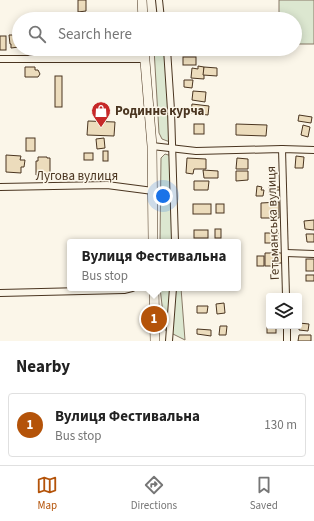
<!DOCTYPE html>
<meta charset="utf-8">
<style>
body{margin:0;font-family:"Source Sans 3",sans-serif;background:#f6f6f6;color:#222}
.controls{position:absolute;right:12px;bottom:12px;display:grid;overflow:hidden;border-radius:4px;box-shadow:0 2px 10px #0003}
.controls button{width:36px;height:36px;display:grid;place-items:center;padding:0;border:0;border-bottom:1px solid #e0e0e0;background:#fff;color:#222;font:20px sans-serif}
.you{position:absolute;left:163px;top:196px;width:14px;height:14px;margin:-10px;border:3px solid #fff;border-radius:50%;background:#1a73e8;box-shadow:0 0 0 6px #1a73e833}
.badge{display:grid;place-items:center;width:26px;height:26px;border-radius:50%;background:#b45309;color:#fff;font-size:13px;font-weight:700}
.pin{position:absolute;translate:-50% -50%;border:2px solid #fff;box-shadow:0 1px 4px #0006}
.popup{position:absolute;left:67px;top:239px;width:174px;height:52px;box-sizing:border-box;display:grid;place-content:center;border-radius:4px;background:#fff;filter:drop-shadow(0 1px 3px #0005);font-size:13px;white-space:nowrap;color:#767676}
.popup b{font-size:15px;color:#222}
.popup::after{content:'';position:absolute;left:50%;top:100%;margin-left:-8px;border:8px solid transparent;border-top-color:#fff}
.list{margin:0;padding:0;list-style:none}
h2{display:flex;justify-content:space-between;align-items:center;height:52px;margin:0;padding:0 16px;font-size:17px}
h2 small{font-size:13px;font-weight:400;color:#767676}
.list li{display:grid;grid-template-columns:26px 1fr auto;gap:12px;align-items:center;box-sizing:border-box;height:64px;margin:0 8px 8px;padding:0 8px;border:1px solid #e0e0e0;border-radius:4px}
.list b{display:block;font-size:15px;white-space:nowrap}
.list p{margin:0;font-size:13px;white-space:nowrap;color:#767676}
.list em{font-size:13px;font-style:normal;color:#767676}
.icon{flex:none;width:22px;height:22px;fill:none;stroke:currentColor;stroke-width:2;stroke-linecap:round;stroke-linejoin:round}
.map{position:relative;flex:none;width:314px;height:341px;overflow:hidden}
.search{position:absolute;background:#fff;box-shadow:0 2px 10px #0003;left:12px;right:12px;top:12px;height:44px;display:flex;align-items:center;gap:10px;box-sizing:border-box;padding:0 14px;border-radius:22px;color:#767676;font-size:15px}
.sheet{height:124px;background:#fff}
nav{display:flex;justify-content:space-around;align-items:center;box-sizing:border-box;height:56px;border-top:1px solid #e0e0e0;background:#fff;font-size:11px;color:#767676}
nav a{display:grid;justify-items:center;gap:2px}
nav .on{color:#b45309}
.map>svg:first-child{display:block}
.green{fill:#dce7d0;stroke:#887966}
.building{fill:#ecdcbc;stroke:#4a3520}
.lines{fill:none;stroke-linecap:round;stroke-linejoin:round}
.minor-casing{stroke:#4a3520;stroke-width:8}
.primary-casing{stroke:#4a3520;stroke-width:10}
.minor{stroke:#fbf6e9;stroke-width:6}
.primary{stroke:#fbf6e9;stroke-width:9}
.labels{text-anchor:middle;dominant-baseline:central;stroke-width:3;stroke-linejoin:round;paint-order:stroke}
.poi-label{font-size:13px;font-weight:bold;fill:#4a3520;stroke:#fbf6e9;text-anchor:start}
.street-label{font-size:13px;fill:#4a3520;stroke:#fbf6e9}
</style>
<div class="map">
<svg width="314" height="341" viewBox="0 0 314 341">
<rect width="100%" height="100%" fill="#fbf6e9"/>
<g class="green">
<path d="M279,0H314V44H295V19H279Z"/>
<path d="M154,49H167L170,142L162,139L159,133Z"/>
<path d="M165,154L172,156L178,242H160L161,158Z"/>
<path d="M160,288H181L185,340L165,330Z"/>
</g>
<g class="building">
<path d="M78,0H86V11L78,12Z"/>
<path d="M9,35H19V47L11,48V44H10Z"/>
<rect x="0" y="36" width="6" height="14"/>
<rect x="183" y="57" width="13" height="8"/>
<path d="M198,66L204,67V79L191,78L192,68L198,69Z"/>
<path d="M25,67H35V70H38L40,74L38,77H25Z"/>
<path d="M204,67L217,68V76L203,75Z"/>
<rect x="55" y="76" width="7" height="31"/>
<path d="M184,80H193L192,88L184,87Z"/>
<path d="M193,91L206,92L205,102L192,100Z"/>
<path d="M192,104L209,106L208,115L191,113Z"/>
<path d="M299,115L312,117L311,123L298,121Z"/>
<path d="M88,121L115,122L114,136L87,135Z"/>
<rect x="194" y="124" width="10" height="10"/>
<path d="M236,124L267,125L266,136L236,135Z"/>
<path d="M303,125L310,127L308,137L301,135Z"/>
<rect x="26" y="138" width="9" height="13"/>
<path d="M104,138L105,148L97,149L96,139Z"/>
<rect x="103" y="151" width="5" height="10"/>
<rect x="84" y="153" width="9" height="7"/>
<path d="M6,155L21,156L20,160H25L24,167H21V173L6,172Z"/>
<path d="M296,156L304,157L303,168H295Z"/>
<path d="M38,157H47V158H50V175H36V161H38Z"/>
<path d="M187,158L206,159V169H194L193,174L186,173Z"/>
<path d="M237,158L248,159V169H236Z"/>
<path d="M203,170L218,171V178H204Z"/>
<path d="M236,171H248V180L236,181Z"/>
<path d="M194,181H209L208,190H194Z"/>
<path d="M269,184H274L276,187H280V190H275V193H269Z"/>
<path d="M257,186L262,187L261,190H264L263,196H256Z"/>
<path d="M279,202V218H261V203Z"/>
<rect x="193" y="204" width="18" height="10"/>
<rect x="216" y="204" width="8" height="9"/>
<path d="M314,220V230L305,229L304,221Z"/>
<rect x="215" y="229" width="6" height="9"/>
<rect x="194" y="230" width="14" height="8"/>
<rect x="265" y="233" width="13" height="10"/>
<path d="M306,234H314V242H307Z"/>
<path d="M265,253H284V263H276V266H265Z"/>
<rect x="257" y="256" width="7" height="10"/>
<rect x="306" y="259" width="8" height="12"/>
<rect x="306" y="275" width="8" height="6"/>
<path d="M224,303L225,313L217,314L216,304Z"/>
<path d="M197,306H208L207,313H197Z"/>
<path d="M299,323L309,324L308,331L299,330Z"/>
<path d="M220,326H227L226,335H219Z"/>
<rect x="267" y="327" width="9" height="6"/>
<path d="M197,329L211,330V336L197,334Z"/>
<path d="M299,335H311V341H298Z"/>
</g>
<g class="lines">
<g class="minor-casing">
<g id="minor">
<path d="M159,0L161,19"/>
<path d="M167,49L171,110L175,242"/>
<path d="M0,59H145"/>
<path d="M152,146L196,151L282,149L314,150"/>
<path d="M282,149L286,296"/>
<path d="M0,187L107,185L153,191"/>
<path d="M286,253L314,254"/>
<path d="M0,293L124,290L132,288"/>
<path d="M287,326V341"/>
<path d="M169,341L173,288"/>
</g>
</g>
<g class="primary-casing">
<g id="primary">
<path d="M142,0L143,19"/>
<path d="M144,49L152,146L153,242"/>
<path d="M154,288L155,341"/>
</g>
</g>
<use href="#minor" class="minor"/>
<use href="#primary" class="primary"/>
</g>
<defs>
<g id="shop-pin" transform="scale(1)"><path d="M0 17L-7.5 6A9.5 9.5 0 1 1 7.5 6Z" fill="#c62828" stroke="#fbf6e9"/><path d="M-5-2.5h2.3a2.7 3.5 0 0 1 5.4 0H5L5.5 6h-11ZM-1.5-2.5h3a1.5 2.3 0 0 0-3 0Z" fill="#fff"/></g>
</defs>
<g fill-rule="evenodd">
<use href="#shop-pin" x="101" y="111"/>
</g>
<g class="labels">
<g class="poi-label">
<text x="115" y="111">Родинне курча</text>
</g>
<g class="street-label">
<text x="77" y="176">Лугова вулиця</text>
<text transform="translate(273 223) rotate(-92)">Гетьманська вулиця</text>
</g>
</g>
</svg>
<div class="controls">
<button><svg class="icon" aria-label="layers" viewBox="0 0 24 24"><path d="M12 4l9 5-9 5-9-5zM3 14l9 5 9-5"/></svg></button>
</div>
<div class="you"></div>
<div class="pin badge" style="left:154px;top:319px">1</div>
<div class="popup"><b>Вулиця Фестивальна</b>Bus stop</div>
<div class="search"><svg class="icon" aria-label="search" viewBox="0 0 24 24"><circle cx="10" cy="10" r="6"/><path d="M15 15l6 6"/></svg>Search here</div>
</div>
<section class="sheet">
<h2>Nearby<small></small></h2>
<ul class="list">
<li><span class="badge">1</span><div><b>Вулиця Фестивальна</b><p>Bus stop</p></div><em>130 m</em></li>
</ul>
</section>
<nav>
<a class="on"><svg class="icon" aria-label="map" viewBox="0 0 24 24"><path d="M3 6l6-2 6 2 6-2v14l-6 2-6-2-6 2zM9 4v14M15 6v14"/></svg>Map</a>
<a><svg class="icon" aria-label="directions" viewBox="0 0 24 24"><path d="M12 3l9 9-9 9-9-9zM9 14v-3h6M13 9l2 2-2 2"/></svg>Directions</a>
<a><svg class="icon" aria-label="saved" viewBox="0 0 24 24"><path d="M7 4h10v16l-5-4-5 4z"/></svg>Saved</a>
</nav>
